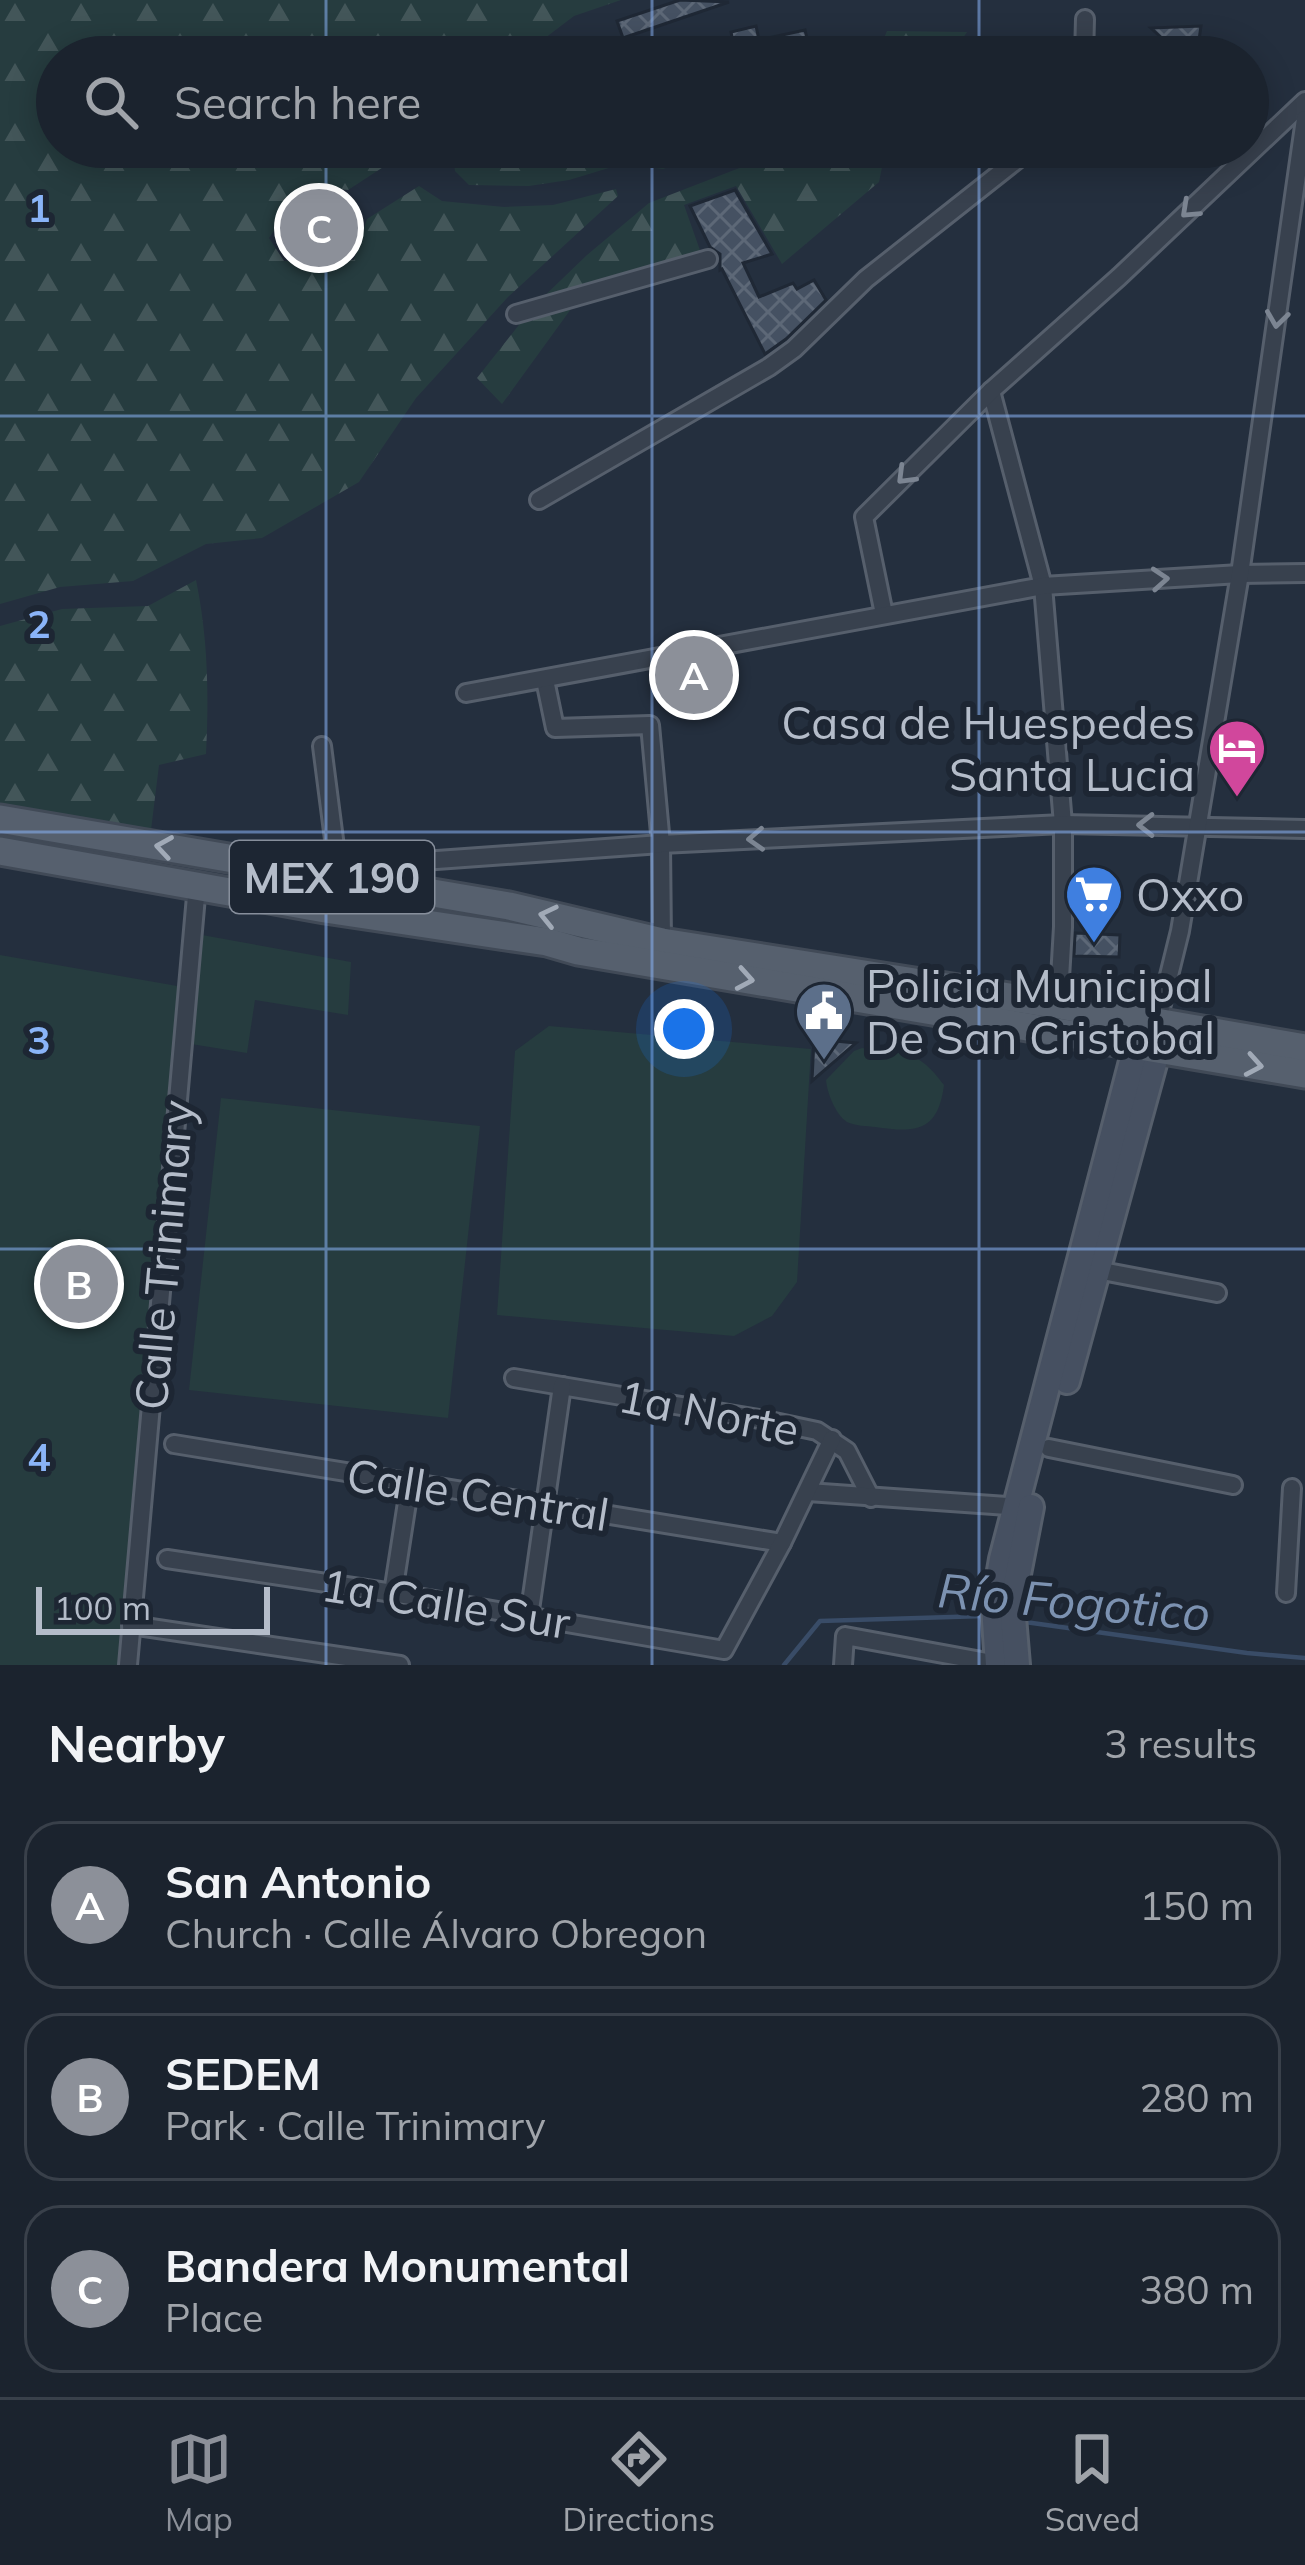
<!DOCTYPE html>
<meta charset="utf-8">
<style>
body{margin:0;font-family:Mulish,sans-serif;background:#282f3a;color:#f1f3f6}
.scale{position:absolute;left:36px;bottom:30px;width:234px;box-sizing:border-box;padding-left:12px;border:6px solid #b4bcc9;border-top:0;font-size:33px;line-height:42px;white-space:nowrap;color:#b4bcc9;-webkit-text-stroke:9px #1d2633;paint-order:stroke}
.you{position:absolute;left:684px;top:1029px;width:42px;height:42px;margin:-30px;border:9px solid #fff;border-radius:50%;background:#1a73e8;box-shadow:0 0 0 18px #1a73e833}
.badge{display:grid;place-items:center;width:78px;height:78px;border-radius:50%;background:#8c9099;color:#fff;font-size:39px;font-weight:700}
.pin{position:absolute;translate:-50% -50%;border:6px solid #fff;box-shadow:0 3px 12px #0006}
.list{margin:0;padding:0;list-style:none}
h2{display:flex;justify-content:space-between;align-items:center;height:156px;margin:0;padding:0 48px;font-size:51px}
h2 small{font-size:39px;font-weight:400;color:#a0a4aa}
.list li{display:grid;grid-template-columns:78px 1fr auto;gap:36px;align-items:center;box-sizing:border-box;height:168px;margin:0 24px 24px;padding:0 24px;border:3px solid #39404a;border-radius:36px}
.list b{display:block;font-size:45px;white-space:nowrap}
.list p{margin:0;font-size:39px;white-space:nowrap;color:#a0a4aa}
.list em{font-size:39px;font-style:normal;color:#a0a4aa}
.icon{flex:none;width:66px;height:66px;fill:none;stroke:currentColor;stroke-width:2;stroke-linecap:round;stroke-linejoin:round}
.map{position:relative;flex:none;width:1305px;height:1665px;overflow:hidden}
.search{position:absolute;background:#1b232e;box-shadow:0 6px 30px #0003;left:36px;right:36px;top:36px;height:132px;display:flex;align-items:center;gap:30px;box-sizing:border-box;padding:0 42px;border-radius:66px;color:#a0a4aa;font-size:45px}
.sheet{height:732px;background:#1b232e}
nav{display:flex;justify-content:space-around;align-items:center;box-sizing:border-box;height:168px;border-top:3px solid #39404a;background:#1b232e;font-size:33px;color:#a0a4aa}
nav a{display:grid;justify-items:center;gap:6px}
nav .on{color:#8c9099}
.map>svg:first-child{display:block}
.forest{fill:url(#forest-firs)}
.park{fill:#263c3f}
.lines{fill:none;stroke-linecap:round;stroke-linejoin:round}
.stream{stroke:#394c67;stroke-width:4.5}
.building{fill:url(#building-cross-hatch);stroke:#1f2835;stroke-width:3}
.street-casing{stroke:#565f6c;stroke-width:22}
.secondary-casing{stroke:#565f6c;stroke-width:30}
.primary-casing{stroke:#414a57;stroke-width:33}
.street{stroke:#38414e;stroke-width:16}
.secondary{stroke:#465061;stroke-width:24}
.primary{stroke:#56606e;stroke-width:27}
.oneway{stroke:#7c8592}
.oneway2{stroke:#a1aab7}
.grid{fill:none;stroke:#8ab4f8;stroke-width:3;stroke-opacity:0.55}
.labels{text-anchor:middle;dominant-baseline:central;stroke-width:12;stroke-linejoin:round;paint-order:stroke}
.shield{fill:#1d2633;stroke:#878f9c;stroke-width:3}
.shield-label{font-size:42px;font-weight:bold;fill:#b4bcc9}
.poi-label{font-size:45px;fill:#b4bcc9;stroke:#1d2633;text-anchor:start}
.street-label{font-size:45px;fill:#b4bcc9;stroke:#1d2633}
.water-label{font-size:48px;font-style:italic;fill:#7c92b1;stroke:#1d2633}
.grid-label{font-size:39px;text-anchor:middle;font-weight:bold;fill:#8ab4f8;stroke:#1d2633;stroke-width:12;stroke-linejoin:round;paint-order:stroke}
</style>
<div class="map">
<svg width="1305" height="1665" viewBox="0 0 1305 1665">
<defs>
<pattern id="forest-firs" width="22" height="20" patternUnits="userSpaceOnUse" patternTransform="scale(3)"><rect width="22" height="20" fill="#263c3f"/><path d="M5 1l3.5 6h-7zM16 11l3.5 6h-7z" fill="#435659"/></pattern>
<pattern id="building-cross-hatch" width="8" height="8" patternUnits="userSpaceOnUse" patternTransform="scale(3)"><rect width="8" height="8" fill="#455162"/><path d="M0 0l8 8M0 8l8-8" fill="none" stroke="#5d6877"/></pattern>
</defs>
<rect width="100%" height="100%" fill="#242f3e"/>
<g class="forest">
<path d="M0,0H621L574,16L520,57H57V147H414L348,190L305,185L269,238L284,261L354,260L367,219L419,186L442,201L504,207L553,205L616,189L618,196L508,297L416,398L359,482L262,538L206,544L133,581L60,587L0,604Z"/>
<path d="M887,31L967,32L950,57H876Z"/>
<path d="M465,147H725L663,169L622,164L569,180L529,186L469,185L455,171L453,154Z"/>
<path d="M794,147H886L879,182L782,264L736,186L684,205L702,256L584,291L502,404L477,378L534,306L587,255L649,203Z"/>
<path d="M196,580C208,638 209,695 206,754L159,765L149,846L0,818V626L62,609L148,606Z"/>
</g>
<g class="park">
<path d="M202,935L351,962L348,1015L255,1000L247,1053L191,1044Z"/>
<path d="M0,955L183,987L124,1665H0Z"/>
<path d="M549,1026L811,1049L797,1282L772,1316L734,1336L497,1315L515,1051Z"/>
<path d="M862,1048C905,1055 917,1048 944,1085C938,1132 916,1133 875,1127C867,1126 855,1126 847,1122C835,1114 827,1092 826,1080L854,1051Z"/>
<path d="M221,1098L480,1126L448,1418L189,1390Z"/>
</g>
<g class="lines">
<g class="stream">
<path d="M1025,1622L1247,1653L1305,1658"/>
<path d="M784,1665L820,1621L984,1616"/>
</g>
</g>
<g class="building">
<path d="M680,0L729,2L623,38L617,21Z"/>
<path d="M756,26L759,40L805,30L811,56L736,57L731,32Z"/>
<path d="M1201,26L1197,54L1168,44L1151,28Z"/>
<path d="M735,190L772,254L743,263L759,297L793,283L797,289L814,280L826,300L786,339L765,354L722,269L720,270V254L710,247L690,206Z"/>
<path d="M730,658L733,684L657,692L655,671Z"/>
<path d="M1075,933L1120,935L1119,957L1074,956Z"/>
<path d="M814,1039L856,1043L812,1081Z"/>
</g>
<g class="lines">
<g class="street-casing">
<g id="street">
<path d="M1084,57L1085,19"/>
<path d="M516,314L708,259"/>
<path d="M991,391L1043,586L1063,824V927L1058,1012"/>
<path d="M539,500L769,367L794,349L866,279L1033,147"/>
<path d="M884,614L864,517L991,391L1119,277L1305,101"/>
<path d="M545,680L555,728L650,725L661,844L662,942"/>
<path d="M466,693L1043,586L1240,574L1305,573"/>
<path d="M322,746L335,847L343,858L353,866L355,879L347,911"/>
<path d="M353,866L661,844L1063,824L1305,829"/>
<path d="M1157,1024L1180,931L1240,574L1305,119"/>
<path d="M1097,1270L1217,1293"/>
<path d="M514,1378L765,1420L817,1431L847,1451L871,1498"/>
<path d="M174,1444L782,1543"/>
<path d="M1049,1448L1233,1485"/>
<path d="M808,1492L1022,1507"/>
<path d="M167,1559L393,1593L724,1650L782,1543L832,1439"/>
<path d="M393,1593L410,1483"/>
<path d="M1286,1593L1292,1488"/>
<path d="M529,1617L562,1386"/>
<path d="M131,1625L400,1665"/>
<path d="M128,1665L197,885"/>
<path d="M843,1665L845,1636L998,1664"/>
</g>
</g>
<g class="secondary-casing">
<g id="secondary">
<path d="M1067,1381L1158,1049L1157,1032"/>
<path d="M998,1665L994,1606L1002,1559L1136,1046L1147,1034"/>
<path d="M1017,1665L1012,1605L1031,1507"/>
</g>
</g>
<g class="primary-casing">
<g id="primary">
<path d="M0,819L509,906L662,942L1059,1005L1305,1048"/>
<path d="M0,851L325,909L547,942L578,951L1305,1074"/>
</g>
</g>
<use href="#street" class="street"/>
<use href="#secondary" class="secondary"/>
<use href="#primary" class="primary"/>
</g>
<defs><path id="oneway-chevron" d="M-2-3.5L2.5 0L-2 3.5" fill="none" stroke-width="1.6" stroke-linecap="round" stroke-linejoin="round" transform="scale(3)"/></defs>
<g class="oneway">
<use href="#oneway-chevron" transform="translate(1189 210) rotate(137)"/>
<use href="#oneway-chevron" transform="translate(1277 319) rotate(98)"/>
<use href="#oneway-chevron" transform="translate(905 476) rotate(135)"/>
<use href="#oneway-chevron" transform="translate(1160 579) rotate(-4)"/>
<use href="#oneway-chevron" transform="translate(1146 825) rotate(-180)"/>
<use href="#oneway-chevron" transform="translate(756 839) rotate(177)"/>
</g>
<g class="oneway2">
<use href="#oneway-chevron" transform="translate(164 847) rotate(-171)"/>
<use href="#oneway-chevron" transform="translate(548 916) rotate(-167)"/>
<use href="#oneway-chevron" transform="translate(745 979) rotate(10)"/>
<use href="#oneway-chevron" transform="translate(1254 1065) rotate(10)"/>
</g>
<path class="grid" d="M326,0V57M652,0V57M979,0V57M326,147V1665M652,147V1665M979,147V1665M0,416H1305M0,832H1305M0,1249H1305"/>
<defs>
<g id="hotel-pin" transform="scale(3)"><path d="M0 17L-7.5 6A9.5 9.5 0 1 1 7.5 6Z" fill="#d1479c" stroke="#1d2633"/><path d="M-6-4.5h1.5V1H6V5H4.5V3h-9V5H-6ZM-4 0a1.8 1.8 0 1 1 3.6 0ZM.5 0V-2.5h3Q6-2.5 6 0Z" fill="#fff"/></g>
<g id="supermarket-pin" transform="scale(3)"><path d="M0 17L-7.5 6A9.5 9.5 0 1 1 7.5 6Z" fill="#3f7fe0" stroke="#1d2633"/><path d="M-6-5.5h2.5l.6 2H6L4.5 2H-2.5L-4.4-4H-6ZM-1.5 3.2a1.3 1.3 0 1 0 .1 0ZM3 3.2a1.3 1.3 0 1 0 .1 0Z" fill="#fff"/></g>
<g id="civic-pin" transform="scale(3)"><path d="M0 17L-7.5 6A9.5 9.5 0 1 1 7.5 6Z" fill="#5c6f8a" stroke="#1d2633"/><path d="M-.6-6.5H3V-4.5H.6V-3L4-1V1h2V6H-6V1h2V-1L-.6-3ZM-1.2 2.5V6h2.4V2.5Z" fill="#fff"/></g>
</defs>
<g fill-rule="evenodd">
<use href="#hotel-pin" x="1237" y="748"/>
<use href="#supermarket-pin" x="1094" y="894"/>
<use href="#civic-pin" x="824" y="1011"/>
</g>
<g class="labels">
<rect class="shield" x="230" y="841" width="204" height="72" rx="9"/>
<g class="shield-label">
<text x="332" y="877">MEX 190</text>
</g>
<g class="poi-label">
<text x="1195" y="722" text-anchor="end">Casa de Huespedes<tspan x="1195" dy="52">Santa Lucia</tspan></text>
<text x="1136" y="894">Oxxo</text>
<text x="866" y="985">Policia Municipal<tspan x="866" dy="52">De San Cristobal</tspan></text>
</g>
<g class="street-label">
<text transform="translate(163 1255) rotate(-85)">Calle Trinimary</text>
<text transform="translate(709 1412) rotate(11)">1a Norte</text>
<text transform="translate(478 1494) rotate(9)">Calle Central</text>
<text transform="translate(446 1603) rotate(9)">1a Calle Sur</text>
</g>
<g class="water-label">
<text transform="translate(1074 1601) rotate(5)">Río Fogotico</text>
</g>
</g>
<g class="grid-label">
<text x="39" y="222">1</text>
<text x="39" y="638">2</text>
<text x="39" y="1054">3</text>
<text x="39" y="1471">4</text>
</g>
</svg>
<div class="scale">100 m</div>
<div class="you"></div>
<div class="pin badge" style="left:694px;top:675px">A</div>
<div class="pin badge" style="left:79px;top:1284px">B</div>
<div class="pin badge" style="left:319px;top:228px">C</div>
<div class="search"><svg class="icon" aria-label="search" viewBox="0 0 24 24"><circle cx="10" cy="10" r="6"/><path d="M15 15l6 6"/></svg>Search here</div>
</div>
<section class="sheet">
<h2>Nearby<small>3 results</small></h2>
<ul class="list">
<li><span class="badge">A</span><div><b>San Antonio</b><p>Church · Calle Álvaro Obregon</p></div><em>150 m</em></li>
<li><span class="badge">B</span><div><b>SEDEM</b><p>Park · Calle Trinimary</p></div><em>280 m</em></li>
<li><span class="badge">C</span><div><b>Bandera Monumental</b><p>Place</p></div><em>380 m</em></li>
</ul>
</section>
<nav>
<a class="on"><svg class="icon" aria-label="map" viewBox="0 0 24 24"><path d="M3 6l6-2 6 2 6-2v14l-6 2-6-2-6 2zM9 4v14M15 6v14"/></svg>Map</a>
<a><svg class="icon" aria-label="directions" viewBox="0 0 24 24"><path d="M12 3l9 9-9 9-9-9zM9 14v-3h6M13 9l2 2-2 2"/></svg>Directions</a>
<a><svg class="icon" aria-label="saved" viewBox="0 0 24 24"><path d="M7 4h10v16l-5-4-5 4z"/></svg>Saved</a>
</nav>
